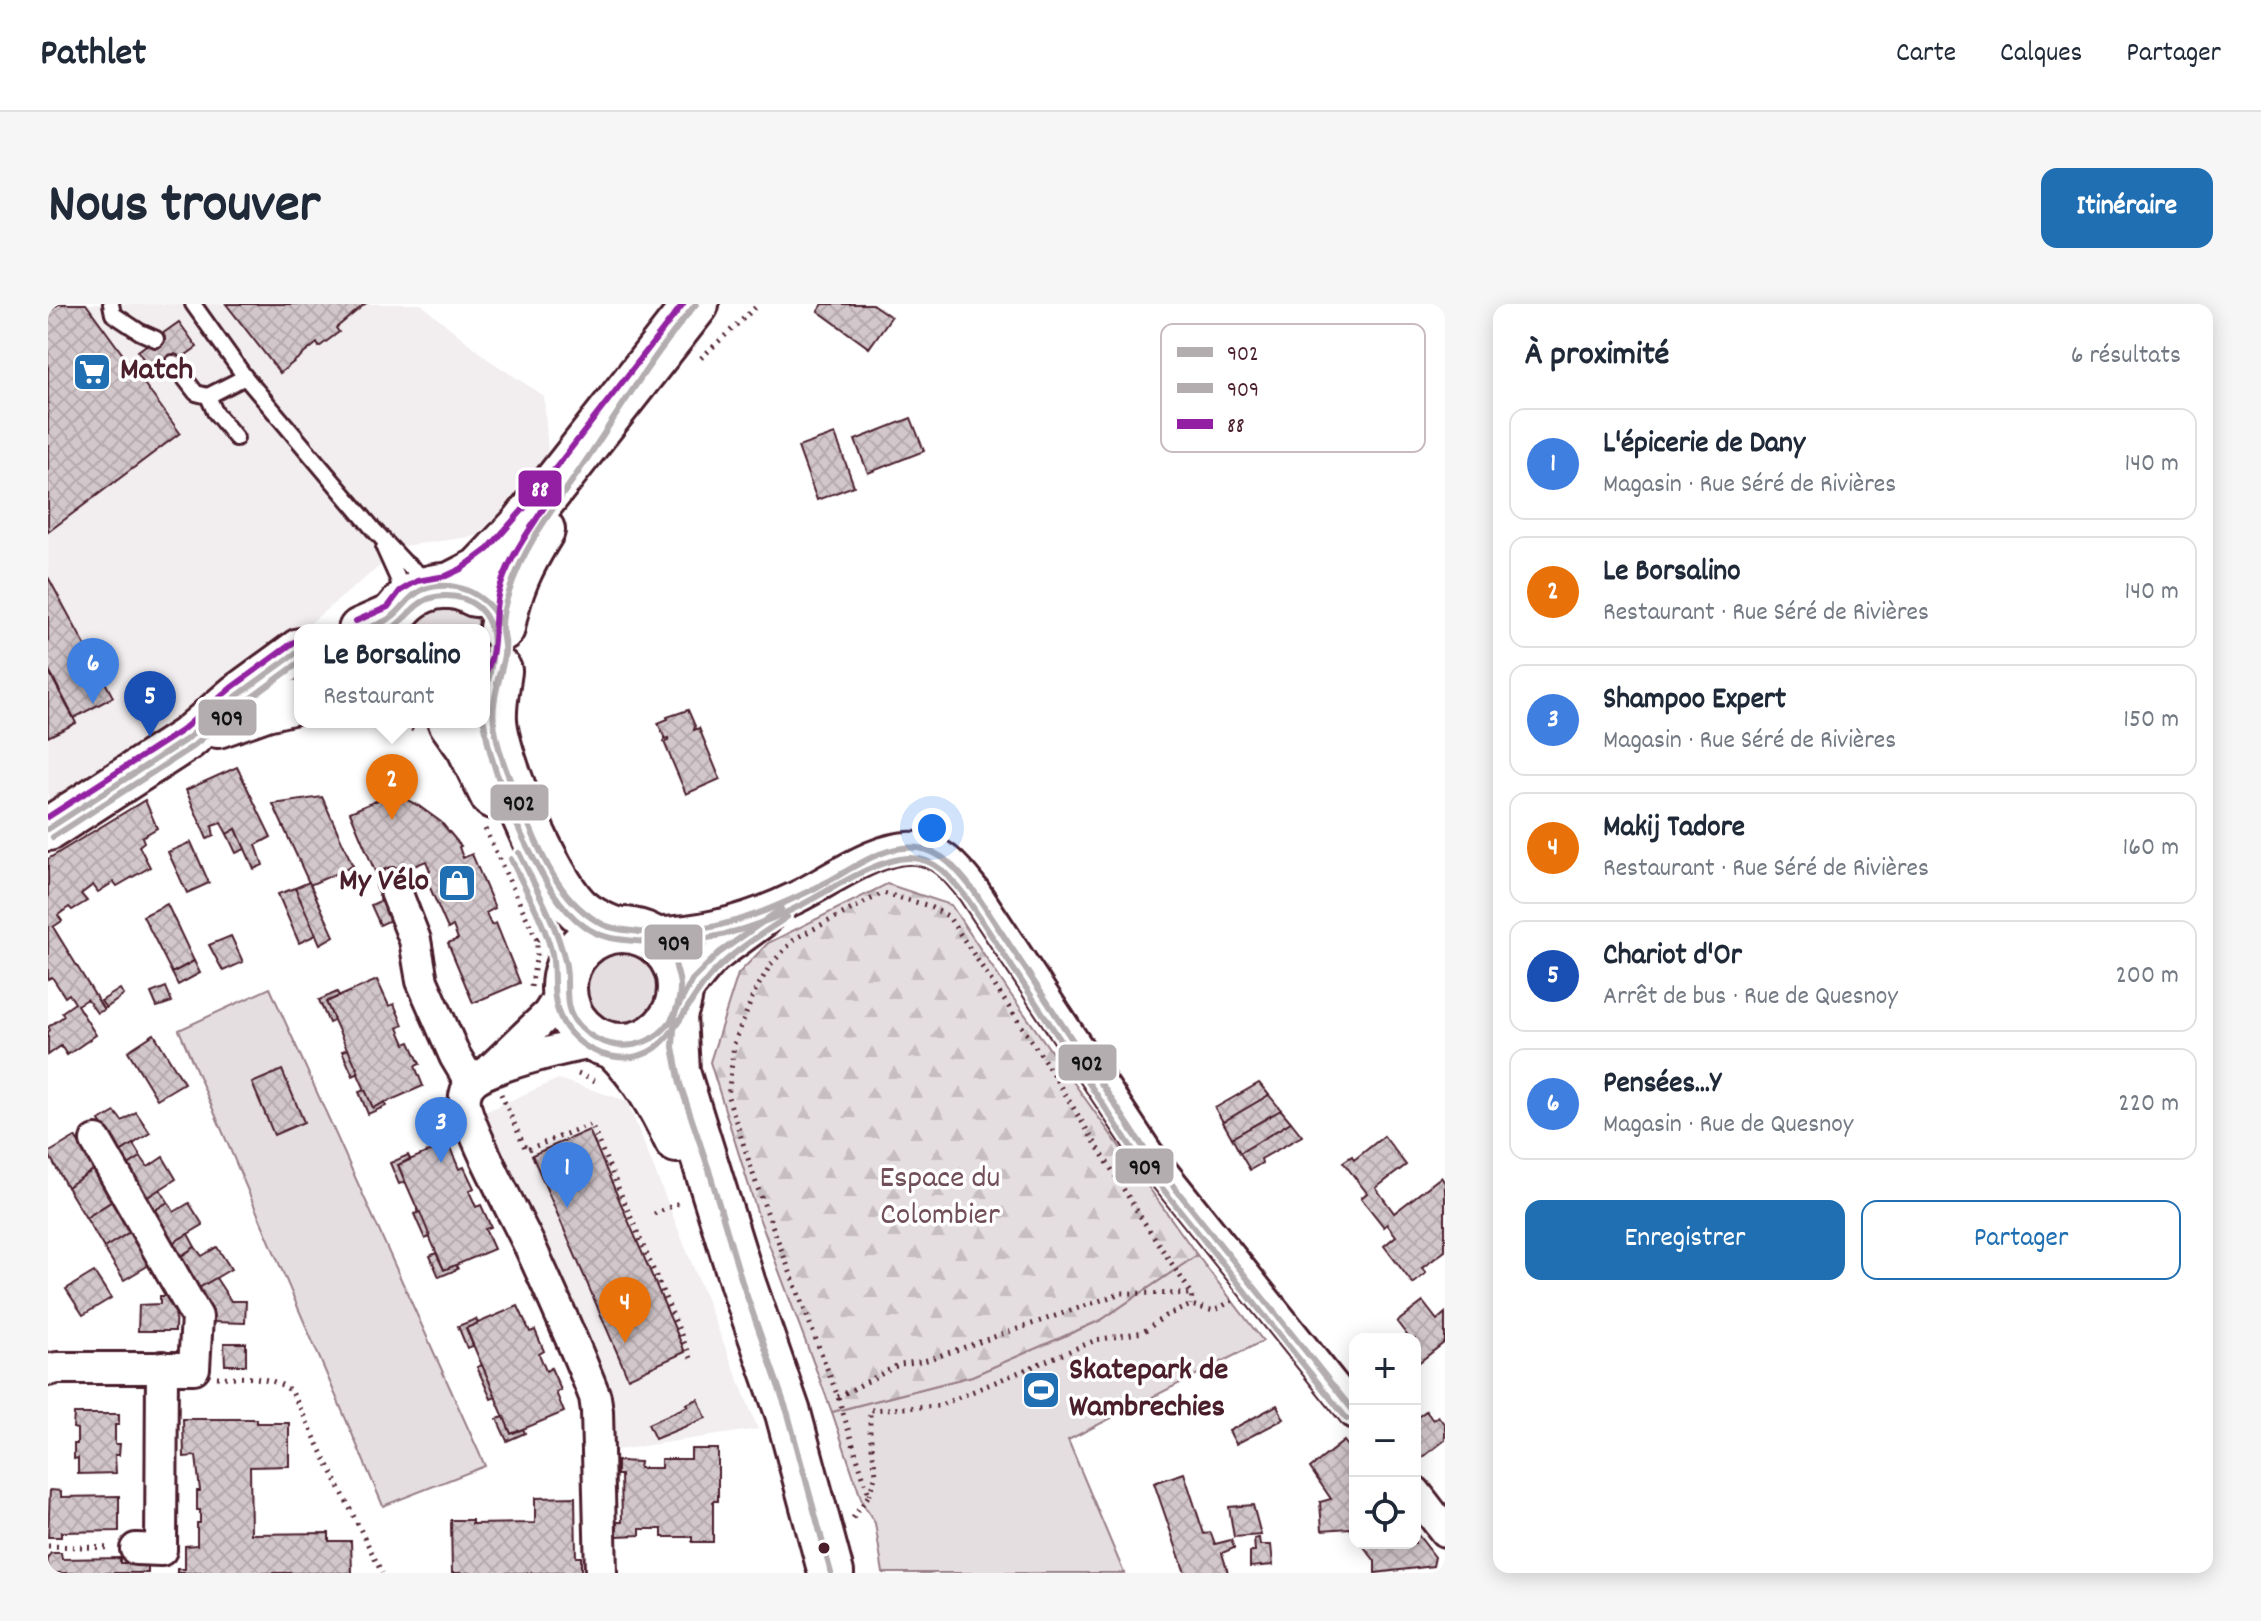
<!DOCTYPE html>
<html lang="fr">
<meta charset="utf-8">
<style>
body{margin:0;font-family:Dekko,sans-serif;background:#f6f6f7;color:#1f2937}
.controls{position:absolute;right:24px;bottom:24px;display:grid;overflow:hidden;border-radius:16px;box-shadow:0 4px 20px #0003}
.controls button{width:72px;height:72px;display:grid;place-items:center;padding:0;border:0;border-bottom:2px solid #e0e1e3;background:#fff;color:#1f2937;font:40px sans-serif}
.you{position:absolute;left:884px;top:524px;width:28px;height:28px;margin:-20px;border:6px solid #fff;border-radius:50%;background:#1a73e8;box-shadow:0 0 0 12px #1a73e833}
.badge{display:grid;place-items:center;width:52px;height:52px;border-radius:50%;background:#1f6fb2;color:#fff;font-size:26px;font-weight:700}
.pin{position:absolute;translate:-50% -66px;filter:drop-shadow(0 2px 4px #0008)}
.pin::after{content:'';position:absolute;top:42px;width:28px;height:24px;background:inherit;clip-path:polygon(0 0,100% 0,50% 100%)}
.popup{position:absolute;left:246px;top:320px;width:196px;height:104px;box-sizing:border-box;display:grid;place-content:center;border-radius:16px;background:#fff;filter:drop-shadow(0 2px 6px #0005);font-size:26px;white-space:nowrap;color:#747a83}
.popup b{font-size:30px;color:#1f2937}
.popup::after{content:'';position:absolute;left:50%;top:100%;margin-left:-16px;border:16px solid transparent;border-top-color:#fff}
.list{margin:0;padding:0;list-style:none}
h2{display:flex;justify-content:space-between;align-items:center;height:104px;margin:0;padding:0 32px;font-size:34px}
h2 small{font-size:26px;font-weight:400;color:#747a83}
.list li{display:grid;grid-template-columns:52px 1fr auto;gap:24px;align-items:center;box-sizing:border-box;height:112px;margin:0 16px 16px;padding:0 16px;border:2px solid #e0e1e3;border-radius:16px}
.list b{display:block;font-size:30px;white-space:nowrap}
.list p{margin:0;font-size:26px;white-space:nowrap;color:#747a83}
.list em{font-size:26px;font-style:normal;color:#747a83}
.actions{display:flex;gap:16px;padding:24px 32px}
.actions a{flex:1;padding:18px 0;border:2px solid #1f6fb2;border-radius:16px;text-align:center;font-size:28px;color:#1f6fb2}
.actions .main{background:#1f6fb2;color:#fff}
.icon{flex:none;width:44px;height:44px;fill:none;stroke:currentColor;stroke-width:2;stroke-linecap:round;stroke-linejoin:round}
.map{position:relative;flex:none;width:1397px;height:1269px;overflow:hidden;border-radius:16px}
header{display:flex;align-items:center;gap:48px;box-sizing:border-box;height:112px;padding:0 40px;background:#fff;border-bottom:2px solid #e0e1e3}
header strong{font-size:38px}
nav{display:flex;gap:44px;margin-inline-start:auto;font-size:28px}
.intro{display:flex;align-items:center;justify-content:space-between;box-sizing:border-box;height:192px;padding:0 48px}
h1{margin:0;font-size:56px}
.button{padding:20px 36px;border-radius:16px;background:#1f6fb2;color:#fff;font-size:28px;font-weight:700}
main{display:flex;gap:48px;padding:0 48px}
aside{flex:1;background:#fff;border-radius:16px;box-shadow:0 4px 20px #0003}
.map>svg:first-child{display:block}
.built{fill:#f2eeef}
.green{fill:#e5dee0;stroke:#987e86;stroke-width:2}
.forest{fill:url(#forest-firs);stroke:#987e86;stroke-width:2}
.building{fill:url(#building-cross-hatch);stroke:#4a1f2b;stroke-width:2}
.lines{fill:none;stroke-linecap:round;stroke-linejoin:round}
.lane-casing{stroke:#4a1f2b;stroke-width:20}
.street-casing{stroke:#4a1f2b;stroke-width:36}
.secondary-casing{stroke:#4a1f2b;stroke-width:48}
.primary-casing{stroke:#4a1f2b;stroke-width:50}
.path{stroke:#4a1f2b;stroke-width:5;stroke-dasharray:2 6;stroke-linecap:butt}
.lane{stroke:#fff;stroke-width:14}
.street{stroke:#fff;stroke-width:30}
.secondary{stroke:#fff;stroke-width:42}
.primary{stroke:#fff;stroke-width:44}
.bus-1-casing{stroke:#fff;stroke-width:12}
.bus-2-casing{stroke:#fff;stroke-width:12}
.bus-3-casing{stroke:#fff;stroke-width:12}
.bus-1{stroke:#b3adaf;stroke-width:6}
.bus-2{stroke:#b3adaf;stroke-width:6}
.bus-3{stroke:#9320a3;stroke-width:6}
.bus-dot{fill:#4a1f2b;stroke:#fff;stroke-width:3}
.labels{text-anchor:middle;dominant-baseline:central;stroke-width:7;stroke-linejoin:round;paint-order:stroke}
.poi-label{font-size:32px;font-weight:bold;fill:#4a1f2b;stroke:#fff;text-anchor:start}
.park-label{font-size:32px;fill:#714f58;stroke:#fff}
.key{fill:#fff;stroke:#c9bcbf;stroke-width:2}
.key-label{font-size:22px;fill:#4a1f2b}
.line-badge{stroke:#fff;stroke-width:3}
.badge-label{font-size:22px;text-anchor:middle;font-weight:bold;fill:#fff}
.pale-badge-label{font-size:22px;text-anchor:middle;font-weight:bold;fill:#111}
</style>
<header>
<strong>Pathlet</strong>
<nav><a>Carte</a><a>Calques</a><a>Partager</a></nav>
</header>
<div class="intro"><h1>Nous trouver</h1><a class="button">Itinéraire</a></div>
<main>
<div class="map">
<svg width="1397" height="1269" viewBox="0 0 1397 1269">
<defs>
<pattern id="forest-firs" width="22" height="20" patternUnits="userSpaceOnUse" patternTransform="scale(2)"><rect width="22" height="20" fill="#e5dee0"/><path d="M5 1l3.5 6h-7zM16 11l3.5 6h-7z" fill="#c6bec0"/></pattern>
<pattern id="building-cross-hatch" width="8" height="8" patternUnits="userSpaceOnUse" patternTransform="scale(2)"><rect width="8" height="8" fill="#d2c7cb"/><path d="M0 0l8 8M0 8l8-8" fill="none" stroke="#b6aaae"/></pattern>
</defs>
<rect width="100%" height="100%" fill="#fff"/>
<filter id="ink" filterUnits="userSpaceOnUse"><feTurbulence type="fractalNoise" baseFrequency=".0125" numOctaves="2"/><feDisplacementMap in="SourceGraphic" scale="16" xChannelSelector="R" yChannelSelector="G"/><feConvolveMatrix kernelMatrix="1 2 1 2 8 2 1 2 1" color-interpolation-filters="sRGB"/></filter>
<g filter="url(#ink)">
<g class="built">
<path d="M0,0H373L441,56L496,92L500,150L461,199L428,232L356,242L136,423L0,505Z"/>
<path d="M510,775L579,797L710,1125L534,1151L531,1085L408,821Z"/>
</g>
<g class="green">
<path d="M399,299C428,304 445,328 436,357V326H358L374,306Z"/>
<circle cx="575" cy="684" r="41"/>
<path d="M222,684L437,1162L335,1202L131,726Z"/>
<path d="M1149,951L1215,1037L1020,1136L1076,1269H835L827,1219L815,1200L784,1108L924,1072L1053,1016Z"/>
</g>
<path class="forest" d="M839,580L903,601L963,691L1149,951L1053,1016L924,1072L784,1108L710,911L662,758L690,670L720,639Z"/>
<g class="building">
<path d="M11,0H38L132,129L0,228V7Z"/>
<path d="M178,0H317L288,24L291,28L271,43L269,39L232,69Z"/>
<path d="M775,0H824L843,13L821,44L770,7Z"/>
<path d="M131,18L149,43L107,73L90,47Z"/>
<path d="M863,114L876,147L820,169L807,136Z"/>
<path d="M787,130L806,182L769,196L750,143Z"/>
<path d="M0,273L65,393L26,414L0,364Z"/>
<path d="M0,366L28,419L0,433Z"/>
<path d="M640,406L647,422L646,426L651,424L672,475L638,490L616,438L620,437V434L617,435L610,419L620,415L619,413Z"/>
<path d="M189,463L223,533L208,541L215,561L206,565L188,525L179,530L173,519L164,522L166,532L159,535L138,486Z"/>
<path d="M346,489L371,502L393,518L413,542L411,543L415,554L424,550L447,604L438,609L443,621L448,619L472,679L425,699L400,639L410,635L405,622L400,625L376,570L382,567L378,557L344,571L341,565L328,570L302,508Z"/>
<path d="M274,493L305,562L262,581L225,500Z"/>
<path d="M97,496L109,524L94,533L96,538L91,542L102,563L69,582L66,578L50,588L45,581L33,590L39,597L24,606L21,603L10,611L14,617L5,623L56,706L49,709L39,695L29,701L48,731L19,751L13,742L0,751V728L2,726L0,723L16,712L14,708L27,699L21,690L17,693L4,673L0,675V555Z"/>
<path d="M188,525L197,545L188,549L179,530Z"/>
<path d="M143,538L161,579L139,589L120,548Z"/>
<path d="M261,578L286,632L272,640L247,584Z"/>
<path d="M247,584L268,631L251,639L230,590Z"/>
<path d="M343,592L351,612L332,621L323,601Z"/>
<path d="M119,600L146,657L124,669L95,612Z"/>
<path d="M183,632L195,658L175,667L161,641Z"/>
<path d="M146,657L152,669L130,681L124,669Z"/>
<path d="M329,676L341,702L346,700L355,721L350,724L357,740L362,738L372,760L367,762L375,782L325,804L278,698Z"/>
<path d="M118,683L124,698L109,703L103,689Z"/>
<path d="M72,685L76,691L58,704L53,697Z"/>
<path d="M289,688L291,692L278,698L286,716L281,719L271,696Z"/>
<path d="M106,730L136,779L109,795L80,747Z"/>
<path d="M300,745L311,769L305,772L294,747Z"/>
<path d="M234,766L256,818L226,831L204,779Z"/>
<path d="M1211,779L1221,791L1175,818L1167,804Z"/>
<path d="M317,786L325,804L337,798L338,802L320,810L311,788Z"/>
<path d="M1221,791L1233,806L1184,834L1175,818Z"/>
<path d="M1233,806L1243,818L1192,849L1184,834Z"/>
<path d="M67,808L74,817L88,808L102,829L71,849L51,817Z"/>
<path d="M1243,818L1254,832L1213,855L1214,859L1202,866L1192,849Z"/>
<path d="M541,826L637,1048L580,1074L484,851Z"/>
<path d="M1336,832L1358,861L1328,884L1346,909L1393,873L1397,879V947L1374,964L1378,969L1365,980L1336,942L1348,932L1339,920L1336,923L1313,894L1319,889L1295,858L1304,852L1306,856Z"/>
<path d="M27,833L47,865L19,883L0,849Z"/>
<path d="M400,839L411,865L416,863L426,884L421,887L428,903L433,901L443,923L437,925L446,945L396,966L350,861Z"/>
<path d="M85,840L93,853L77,863L71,849Z"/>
<path d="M360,851L362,855L350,861L357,878L351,880L342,859Z"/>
<path d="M93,853L100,863L115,853L128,875L97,895L77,863Z"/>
<path d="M47,865L66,896L38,914L19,883Z"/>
<path d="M112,885L120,898L101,910L97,895Z"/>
<path d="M66,896L85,926L56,944L38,914Z"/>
<path d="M120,898L126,908L141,899L155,921L123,940L104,908Z"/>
<path d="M372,908L382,933L377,935L366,910Z"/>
<path d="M85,926L106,958L76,976L56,944Z"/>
<path d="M140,930L147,943L129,954L123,940Z"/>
<path d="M147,943L154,952L169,943L183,965L151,984L132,953Z"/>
<path d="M388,949L396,966L408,961L410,965L391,973L382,952Z"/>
<path d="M46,968L63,994L35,1011L18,985Z"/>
<path d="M168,974L183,997H198L197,1019L166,1018L165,1007H161L143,976L145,975L151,984Z"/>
<path d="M112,992H128L127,1027H90L91,1001L112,1000Z"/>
<path d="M1375,998L1389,1016L1397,1009V1038L1369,1060L1367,1035H1362L1349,1018Z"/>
<path d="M470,1002L482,1028L487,1026L496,1047L491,1050L498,1067L503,1064L513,1086L508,1088L516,1108L463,1130L418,1024Z"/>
<path d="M428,1015L430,1019L418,1024L425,1042L419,1044L410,1022Z"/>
<path d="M176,1039H198V1061H177Z"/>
<path d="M434,1061L448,1093L443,1095L429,1063Z"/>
<path d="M650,1095L658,1114L607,1135L600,1120L640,1102L638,1100Z"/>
<path d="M1229,1101L1236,1115L1188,1140L1181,1127Z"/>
<path d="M1378,1107L1385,1116L1390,1112L1397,1121V1136L1374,1154L1367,1146V1115Z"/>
<path d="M26,1110H71V1121H67V1140H72L71,1151H67L68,1169L30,1170V1154L26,1155V1140H29V1125L25,1124Z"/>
<path d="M456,1113L463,1130L475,1125L477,1129L459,1137L449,1115Z"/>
<path d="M135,1115H208V1119H241V1162L202,1163L203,1230L281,1229V1237H303L304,1269H129V1265H137V1242L149,1241V1219H152V1206H149V1187H152L148,1152L136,1153Z"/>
<path d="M1296,1137L1307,1151V1231L1302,1224L1274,1226L1272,1198L1283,1195L1262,1164Z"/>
<path d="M643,1145H670V1197H665V1238H644V1233H614V1225H592V1231L569,1232V1218H574L573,1171H569V1157L592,1158L591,1164H613V1155H643Z"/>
<path d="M1136,1169L1156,1230L1163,1229L1167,1240L1183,1236L1186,1244L1174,1249L1180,1269H1137L1106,1179Z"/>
<path d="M2,1186L13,1187V1193L71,1192V1227L13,1228V1233H0Z"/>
<path d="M527,1193L528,1253H533V1269H404L403,1216H424V1220L487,1219V1194Z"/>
<path d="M1205,1201L1213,1231L1186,1233L1181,1203Z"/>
<path d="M1367,1227L1387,1253L1385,1262L1327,1269V1257L1313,1239H1367Z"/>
<path d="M1211,1234L1212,1241H1223L1225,1261L1202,1263V1248L1207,1247L1206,1235Z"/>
<path d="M3,1249H13L14,1255L72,1254V1259H100V1269H0V1253Z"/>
</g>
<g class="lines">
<g class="lane-casing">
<g id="lane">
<path d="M63,0L65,10L92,28L108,35"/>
<path d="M145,0L197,73L326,226L357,259L380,277"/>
<path d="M125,59L148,89L160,92L197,73"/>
<path d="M160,92L167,108L188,134"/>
<path d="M336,244L350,275L353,292"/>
</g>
</g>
<g class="street-casing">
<g id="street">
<path d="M345,580L367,636L374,677L407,752L423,779"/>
<path d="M594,629C648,631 700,617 749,593C782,577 831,540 868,544C895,546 910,567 926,587L1099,849L1307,1109"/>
<path d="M632,695L666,654L718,616"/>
<path d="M444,764L500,710L516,685"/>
<path d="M0,1066L9,1064H146L149,1013L48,837"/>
<path d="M1367,1188L1397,1227"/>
<path d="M88,1245L113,1246L114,1063"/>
<path d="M553,1269L549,1107L547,1093C528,1044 506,995 484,947C472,920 413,814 417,792C418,786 421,780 426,776C443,762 530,739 554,739"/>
</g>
</g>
<g class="secondary-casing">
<g id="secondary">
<path d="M312,326L346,311"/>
<path d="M170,422L218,405L252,397"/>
<path d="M0,525L139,435L189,392L252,346"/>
</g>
</g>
<g class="primary-casing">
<g id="primary">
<path d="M401,282L432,266L473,223L648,0"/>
<path d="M454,324C461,284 473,260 494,226"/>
<path d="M339,326C353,289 391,270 427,290"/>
<path d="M451,367C449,383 445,399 446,416C449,458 500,576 530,605C540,615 554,621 567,626"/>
<path d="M403,418L421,443L445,492"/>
<circle cx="574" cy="684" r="58"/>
<path d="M626,711L629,768L695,980L740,1109L783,1269"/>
<path d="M566,742C595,770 612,800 629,836"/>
</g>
</g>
<g class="path">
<path d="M653,54L711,0"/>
<path d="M349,418L370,428"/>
<path d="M437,525L489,636V650L483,683"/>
<path d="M489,636L504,623"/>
<path d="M530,770L550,778"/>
<path d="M453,790L478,846L543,820L643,1054"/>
<path d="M606,910L633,898"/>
<path d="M169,1073C194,1074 224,1070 244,1088L334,1269"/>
<path d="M790,1093L852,1060L876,1057L1074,989L1144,990"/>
<path d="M821,1191L828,1170L822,1129V1106L890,1102L1048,1036L1095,1028L1117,1012L1143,1001L1166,1007L1185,996"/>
<path d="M805,1214L821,1191L790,1093L709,882L680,793L686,740L706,689L723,660L748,634L835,589L878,601L900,612L991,748L1094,915L1144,990L1143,1001"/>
<path d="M0,1242L63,1244"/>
</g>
<use href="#lane" class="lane"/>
<use href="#street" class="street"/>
<use href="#secondary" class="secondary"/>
<use href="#primary" class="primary"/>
<g class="bus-1-casing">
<g id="bus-1">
<path d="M648,0C606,50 573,104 537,158C509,200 476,240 461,288C457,299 454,312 454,324C454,334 458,343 456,354C452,376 443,397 446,419C450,453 466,485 479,516C495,556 515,601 556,621C567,626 580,626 591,628C659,634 722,608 781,577C808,562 838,540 870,544C895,547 911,568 926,587L1099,849L1307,1109"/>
<path d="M312,326C324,323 337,319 346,311C356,303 362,291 374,286C410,271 453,297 457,336C459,350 452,365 449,379"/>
<path d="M0,525L139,435L189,392L252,346"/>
<path d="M471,549C488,584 508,619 517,657C523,680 512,702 531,722C569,761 633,739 632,682C632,675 628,666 627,658"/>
<path d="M733,605L671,649L644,676L627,709L625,743L632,780L661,866L694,978L740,1110L783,1269"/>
</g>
</g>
<g class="bus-2-casing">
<g id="bus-2">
<path d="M342,326C357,317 363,302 380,295C391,291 405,291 416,295C461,313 441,365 436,401"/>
<path d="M436,418C442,459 459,501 477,538C492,567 508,602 536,622C552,634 567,635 587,637C641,643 690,630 739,608C773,593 825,555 860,554C887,553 903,574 918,593L1091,855L1299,1115"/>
<path d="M5,533L144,443L195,400L252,358"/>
<path d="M463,555C477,586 496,616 504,650C508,670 503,691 511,710C518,729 535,744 554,750C622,770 630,703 666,668C687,646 714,630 739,613"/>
</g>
</g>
<g class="bus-3-casing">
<g id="bus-3">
<path d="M308,317L340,303L352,287L369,277L398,272L413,265L440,245L479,201L635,0"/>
<path d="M436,371C451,347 444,318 450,291C458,258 479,230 497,202"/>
<path d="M0,513L133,427L183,384L246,338"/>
</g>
</g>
<use href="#bus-1" class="bus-1"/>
<use href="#bus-2" class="bus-2"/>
<use href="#bus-3" class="bus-3"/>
</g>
</g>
<defs>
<g id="supermarket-square" transform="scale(2)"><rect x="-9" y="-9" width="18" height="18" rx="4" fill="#1f6fb2" stroke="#fff"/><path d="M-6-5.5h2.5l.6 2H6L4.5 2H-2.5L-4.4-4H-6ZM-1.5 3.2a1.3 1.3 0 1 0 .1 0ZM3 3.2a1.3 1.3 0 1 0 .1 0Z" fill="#fff"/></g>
<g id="shop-square" transform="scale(2)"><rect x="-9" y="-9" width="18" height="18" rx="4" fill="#1f6fb2" stroke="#fff"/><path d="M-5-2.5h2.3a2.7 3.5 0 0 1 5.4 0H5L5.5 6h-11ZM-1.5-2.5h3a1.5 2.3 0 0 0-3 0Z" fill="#fff"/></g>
<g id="stadium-square" transform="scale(2)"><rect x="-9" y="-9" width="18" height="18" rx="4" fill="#1f6fb2" stroke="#fff"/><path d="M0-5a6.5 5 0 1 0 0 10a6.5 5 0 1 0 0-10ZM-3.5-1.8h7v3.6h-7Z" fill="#fff"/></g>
</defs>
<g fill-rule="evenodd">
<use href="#supermarket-square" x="44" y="68"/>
<use href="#shop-square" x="409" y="579"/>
<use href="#stadium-square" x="993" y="1086"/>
</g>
<circle class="bus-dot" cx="776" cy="1244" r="7"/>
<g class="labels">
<g class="poi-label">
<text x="72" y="68">Match</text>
<text x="381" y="579" text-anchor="end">My Vélo</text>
<text x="1021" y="1068">Skatepark de<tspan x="1021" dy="37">Wambrechies</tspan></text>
</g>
<g class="park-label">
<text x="892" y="876">Espace du<tspan x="892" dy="37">Colombier</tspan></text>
</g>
</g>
<rect x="1113" y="20" width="264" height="128" rx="12" class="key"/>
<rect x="1129" y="43" width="36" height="10" fill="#b3adaf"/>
<rect x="1129" y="79" width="36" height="10" fill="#b3adaf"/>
<rect x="1129" y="115" width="36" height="10" fill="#9320a3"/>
<g class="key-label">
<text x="1179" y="56">902</text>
<text x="1179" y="92">909</text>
<text x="1179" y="128">88</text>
</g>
<g class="line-badge">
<rect x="469" y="165" width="46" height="39" rx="8" fill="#9320a3"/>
<rect x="149" y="394" width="61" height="39" rx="8" fill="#b3adaf"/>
<rect x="441" y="479" width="61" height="39" rx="8" fill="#b3adaf"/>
<rect x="595" y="619" width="61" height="38" rx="8" fill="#b3adaf"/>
<rect x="1009" y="739" width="61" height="39" rx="8" fill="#b3adaf"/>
<rect x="1066" y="843" width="61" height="38" rx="8" fill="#b3adaf"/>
</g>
<g class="badge-label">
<text x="492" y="192">88</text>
</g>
<g class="pale-badge-label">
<text x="179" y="421">909</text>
<text x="471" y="506">902</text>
<text x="626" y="646">909</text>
<text x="1039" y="766">902</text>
<text x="1097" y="870">909</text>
</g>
</svg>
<div class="controls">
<button>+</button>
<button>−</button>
<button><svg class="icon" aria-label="locate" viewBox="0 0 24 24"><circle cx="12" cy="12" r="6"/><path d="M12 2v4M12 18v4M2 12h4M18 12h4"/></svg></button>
</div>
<div class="you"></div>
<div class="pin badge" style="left:519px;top:904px;background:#3f7fe0">1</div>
<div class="pin badge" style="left:344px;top:516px;background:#e8710a">2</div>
<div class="popup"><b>Le Borsalino</b>Restaurant</div>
<div class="pin badge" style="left:393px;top:859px;background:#3f7fe0">3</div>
<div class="pin badge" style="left:577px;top:1039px;background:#e8710a">4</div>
<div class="pin badge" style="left:102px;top:433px;background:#1a4fb4">5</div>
<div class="pin badge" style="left:45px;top:400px;background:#3f7fe0">6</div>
</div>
<aside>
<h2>À proximité<small>6 résultats</small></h2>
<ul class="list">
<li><span class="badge" style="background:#3f7fe0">1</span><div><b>L'épicerie de Dany</b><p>Magasin · Rue Séré de Rivières</p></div><em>140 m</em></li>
<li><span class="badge" style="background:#e8710a">2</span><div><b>Le Borsalino</b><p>Restaurant · Rue Séré de Rivières</p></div><em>140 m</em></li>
<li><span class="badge" style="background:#3f7fe0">3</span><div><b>Shampoo Expert</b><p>Magasin · Rue Séré de Rivières</p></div><em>150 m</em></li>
<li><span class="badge" style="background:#e8710a">4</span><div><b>Makij Tadore</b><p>Restaurant · Rue Séré de Rivières</p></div><em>160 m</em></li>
<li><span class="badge" style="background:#1a4fb4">5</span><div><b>Chariot d'Or</b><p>Arrêt de bus · Rue de Quesnoy</p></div><em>200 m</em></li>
<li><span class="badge" style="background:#3f7fe0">6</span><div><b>Pensées...Y</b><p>Magasin · Rue de Quesnoy</p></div><em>220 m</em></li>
</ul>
<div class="actions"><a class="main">Enregistrer</a><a>Partager</a></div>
</aside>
</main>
